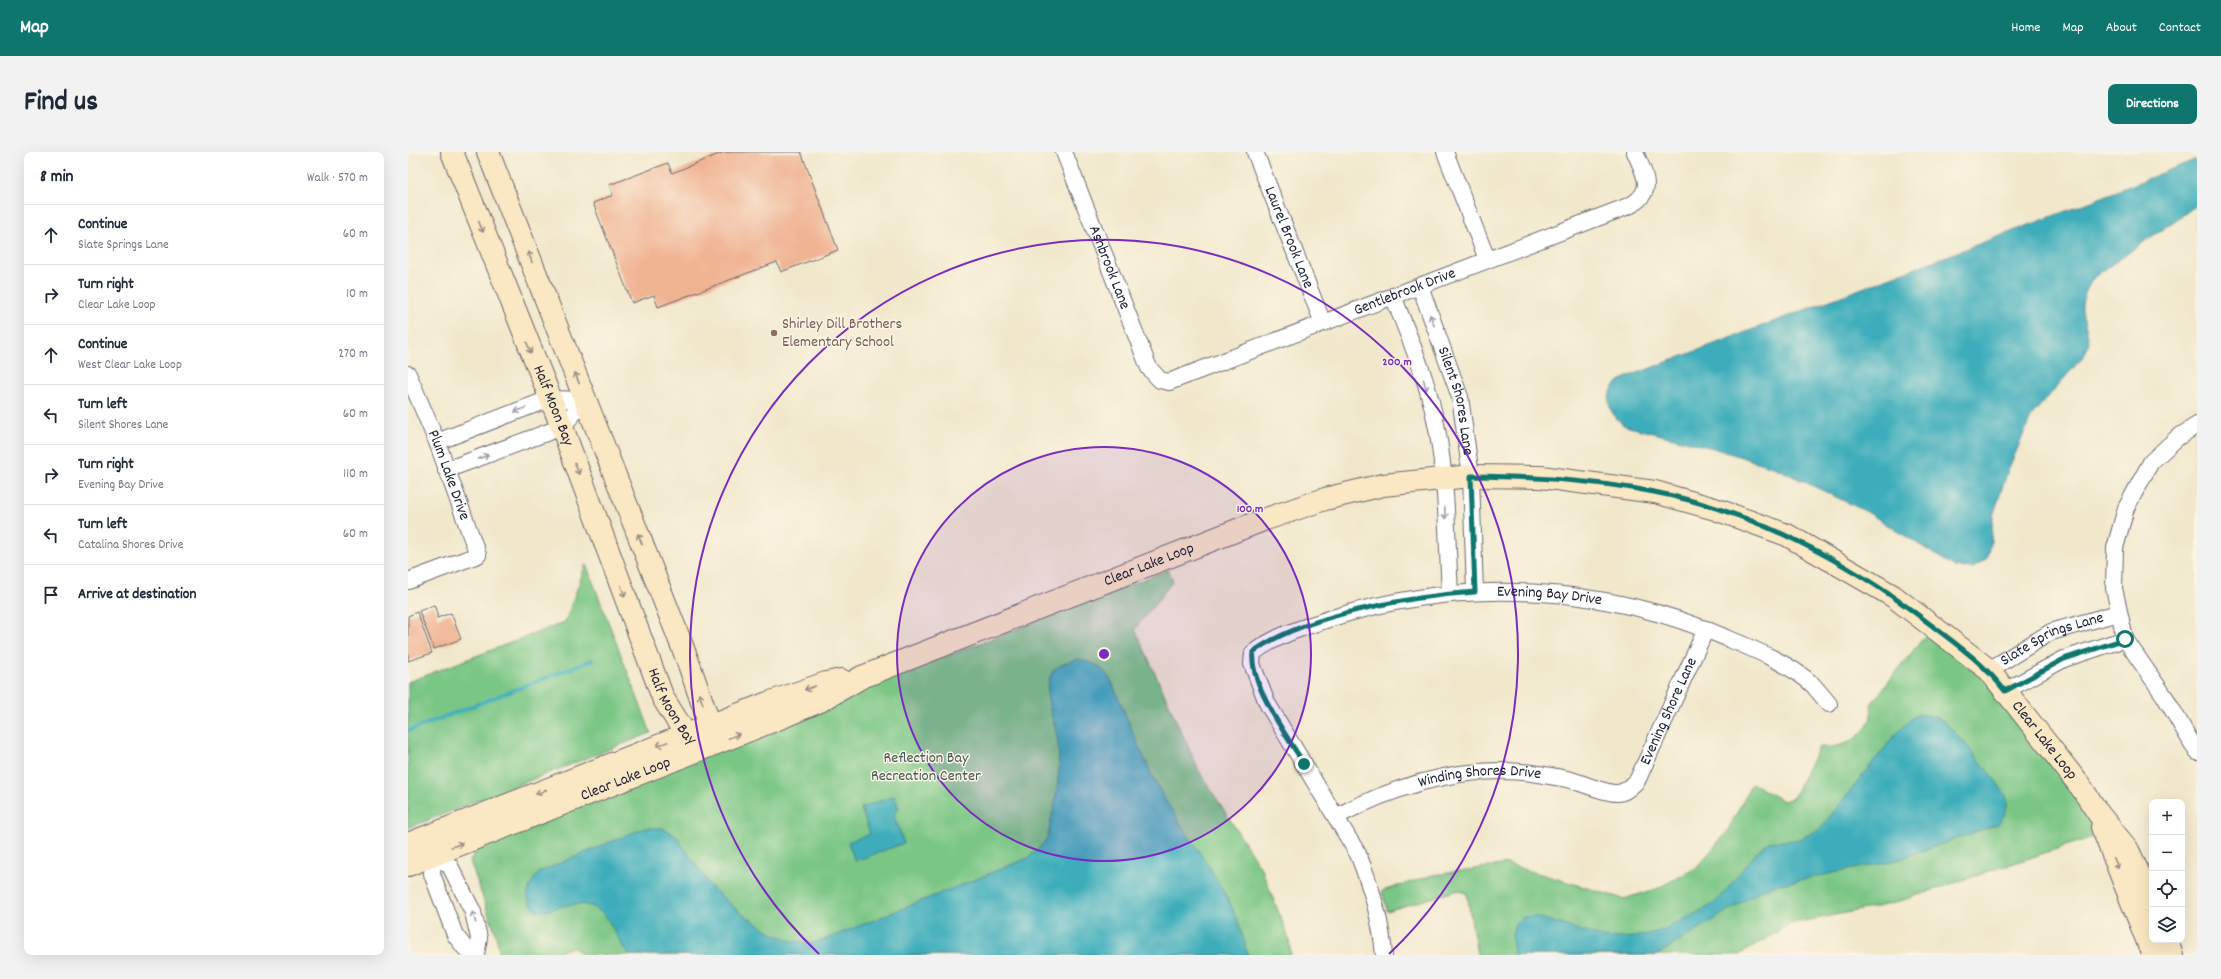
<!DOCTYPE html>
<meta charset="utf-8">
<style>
body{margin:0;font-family:Dekko,sans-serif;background:#f2f2f3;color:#1f2937}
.controls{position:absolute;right:12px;bottom:12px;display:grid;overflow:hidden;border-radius:8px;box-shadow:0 4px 16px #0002}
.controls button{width:36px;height:36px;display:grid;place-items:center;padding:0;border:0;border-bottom:1px solid #e0e1e3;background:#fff;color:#1f2937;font:20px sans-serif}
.stop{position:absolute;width:12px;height:12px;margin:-9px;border:3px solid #0f766e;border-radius:50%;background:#fff}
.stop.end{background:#0f766e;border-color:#fff;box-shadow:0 1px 4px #0008}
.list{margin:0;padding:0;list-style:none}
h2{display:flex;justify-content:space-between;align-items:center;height:52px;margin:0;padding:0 16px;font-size:17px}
h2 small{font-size:13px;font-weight:400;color:#747a83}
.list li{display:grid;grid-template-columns:26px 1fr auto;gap:12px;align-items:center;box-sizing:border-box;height:60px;padding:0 16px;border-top:1px solid #e0e1e3}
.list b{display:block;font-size:15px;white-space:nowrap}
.list p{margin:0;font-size:13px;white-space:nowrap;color:#747a83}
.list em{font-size:13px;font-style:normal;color:#747a83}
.icon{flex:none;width:22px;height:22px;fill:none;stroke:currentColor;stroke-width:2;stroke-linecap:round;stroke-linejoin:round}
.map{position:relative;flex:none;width:1789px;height:803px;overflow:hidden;border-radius:8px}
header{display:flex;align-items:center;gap:24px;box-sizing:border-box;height:56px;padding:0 20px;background:#0f766e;color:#fff}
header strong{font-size:19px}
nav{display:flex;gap:22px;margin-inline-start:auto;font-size:14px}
.intro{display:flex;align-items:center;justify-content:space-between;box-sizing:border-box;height:96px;padding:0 24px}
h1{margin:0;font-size:28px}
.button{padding:10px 18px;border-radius:8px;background:#0f766e;color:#fff;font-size:14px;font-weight:700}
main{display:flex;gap:24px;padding:0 24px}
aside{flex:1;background:#fff;border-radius:8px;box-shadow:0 4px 16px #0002}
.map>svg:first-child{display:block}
.green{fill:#7ac685;stroke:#4e7460}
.water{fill:#3eadbb;stroke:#30687b}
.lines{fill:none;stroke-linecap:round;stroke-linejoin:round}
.stream{stroke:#3eadbb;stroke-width:4}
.building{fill:#f0b493}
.street-casing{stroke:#6a676e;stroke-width:18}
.secondary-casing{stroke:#6a676e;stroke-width:24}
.street{stroke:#fff;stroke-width:16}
.secondary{stroke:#fae7c3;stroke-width:22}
.oneway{stroke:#998e86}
.oneway2{stroke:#9c9ca7}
.route{stroke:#0f766e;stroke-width:5}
.ring{fill:none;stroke:#7b2cbf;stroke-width:2}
.education-dot{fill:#8d6e63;stroke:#fcf5e5;stroke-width:1.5}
.labels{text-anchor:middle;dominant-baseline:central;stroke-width:3;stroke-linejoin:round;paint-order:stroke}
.street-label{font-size:16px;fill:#22223b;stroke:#fcf5e5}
.education-label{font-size:16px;fill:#785e54;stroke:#fcf5e5;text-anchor:start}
.park-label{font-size:16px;fill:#415b55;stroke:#fcf5e5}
.centre{fill:#7b2cbf;stroke:#fcf5e5;stroke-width:2}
.ring-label{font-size:12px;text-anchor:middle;font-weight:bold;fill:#7b2cbf;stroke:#fcf5e5;stroke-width:3;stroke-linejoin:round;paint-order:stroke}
</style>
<header>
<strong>Map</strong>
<nav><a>Home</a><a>Map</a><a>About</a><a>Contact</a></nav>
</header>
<div class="intro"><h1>Find us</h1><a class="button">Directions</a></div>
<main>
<aside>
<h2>8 min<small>Walk · 570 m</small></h2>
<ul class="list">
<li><svg class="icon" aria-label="ahead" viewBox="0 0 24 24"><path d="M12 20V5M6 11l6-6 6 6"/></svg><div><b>Continue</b><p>Slate Springs Lane</p></div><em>60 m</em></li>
<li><svg class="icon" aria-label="right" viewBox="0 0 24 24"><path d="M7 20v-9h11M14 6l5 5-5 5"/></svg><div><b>Turn right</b><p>Clear Lake Loop</p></div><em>10 m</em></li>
<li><svg class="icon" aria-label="ahead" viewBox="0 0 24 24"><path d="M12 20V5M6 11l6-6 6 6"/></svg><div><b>Continue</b><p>West Clear Lake Loop</p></div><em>270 m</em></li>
<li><svg class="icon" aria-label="left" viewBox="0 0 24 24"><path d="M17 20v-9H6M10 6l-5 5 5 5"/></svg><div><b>Turn left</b><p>Silent Shores Lane</p></div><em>60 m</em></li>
<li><svg class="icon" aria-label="right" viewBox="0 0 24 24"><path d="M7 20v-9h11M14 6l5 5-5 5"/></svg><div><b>Turn right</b><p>Evening Bay Drive</p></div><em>110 m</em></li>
<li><svg class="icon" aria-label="left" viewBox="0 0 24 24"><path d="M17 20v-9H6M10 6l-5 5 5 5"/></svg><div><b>Turn left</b><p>Catalina Shores Drive</p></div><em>60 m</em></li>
<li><svg class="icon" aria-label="arrive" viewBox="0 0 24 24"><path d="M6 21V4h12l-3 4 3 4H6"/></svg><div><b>Arrive at destination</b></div></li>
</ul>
</aside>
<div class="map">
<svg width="1789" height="803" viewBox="0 0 1789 803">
<rect width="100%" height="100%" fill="#fcf5e5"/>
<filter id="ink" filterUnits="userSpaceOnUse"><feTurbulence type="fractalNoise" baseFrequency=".025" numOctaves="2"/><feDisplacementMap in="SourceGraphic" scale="8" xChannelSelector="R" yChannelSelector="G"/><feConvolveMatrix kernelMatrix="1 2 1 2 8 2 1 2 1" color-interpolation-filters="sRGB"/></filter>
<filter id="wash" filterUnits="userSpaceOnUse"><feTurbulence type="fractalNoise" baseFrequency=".012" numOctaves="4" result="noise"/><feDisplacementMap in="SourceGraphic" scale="16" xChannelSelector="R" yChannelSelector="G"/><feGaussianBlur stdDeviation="0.9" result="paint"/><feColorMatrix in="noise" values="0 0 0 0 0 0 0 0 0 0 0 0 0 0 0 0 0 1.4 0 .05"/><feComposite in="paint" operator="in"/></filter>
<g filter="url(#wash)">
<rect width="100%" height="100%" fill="#f1e8cc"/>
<g class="green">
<path d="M178,412L243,581L0,676V530L157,470Z"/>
<path d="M760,418L765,429L727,477L791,619L854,718L881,787L883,803H175L165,795L142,803H92L88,783L62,709L70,695L454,537Z"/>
<path d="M1520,480L1573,525L1659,629L1691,683L1483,752L1382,772L1331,803H1069L1059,742L1051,738L979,759L974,739L1025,723L1099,712L1216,747L1248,737L1288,716L1319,680L1344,631L1375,649L1385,646L1411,595C1436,598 1468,581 1463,552Z"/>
</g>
<g class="water">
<path d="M1789,7V53L1686,125C1666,156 1676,159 1681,190L1674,206L1624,263L1600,318L1585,364L1583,390L1578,407L1565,416L1547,415L1459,360L1368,316L1305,296L1217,274C1202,263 1194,247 1209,231C1214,226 1227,222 1235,219L1679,51Z"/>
<path d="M670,507C688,512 693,513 703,529C719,564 732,601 750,635C779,689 829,740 839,803H221C201,778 202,747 160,753C150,754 141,759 130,760C113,746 120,735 131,720L236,676H254L268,684L305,737L334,762L366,782L384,789L403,791L421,786L620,706C627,700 634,694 639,686C641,681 642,674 643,668C650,641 653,612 649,584C645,564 633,541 644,521C648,513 662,510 670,507Z"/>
<path d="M1508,562C1517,563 1528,564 1535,569C1544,575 1598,638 1599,647C1600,657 1596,665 1590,672L1489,708L1367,733L1350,740L1249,803H1106L1104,783L1107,772L1115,765H1129L1194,785L1211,786L1227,785L1255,778L1302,754L1314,743L1348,701L1360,690L1388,688L1411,678L1487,583Z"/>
<path d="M486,644L491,656L488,658L486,664L496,691L447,709L440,690L462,682L453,656Z"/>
</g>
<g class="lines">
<path class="stream" d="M0,579L184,508"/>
</g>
<g id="blocks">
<g class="building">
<path d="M316,0H393L430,98L373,120L369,110L250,155L246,143L224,151L185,51L205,43L201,33L260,11L264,21Z"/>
<path d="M26,453L29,461V466L43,461L53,487L26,497L11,459Z"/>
<path d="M9,460L24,501L0,509V464Z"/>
</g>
</g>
</g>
<g filter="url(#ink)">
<use href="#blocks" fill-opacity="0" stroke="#6a676e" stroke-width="1"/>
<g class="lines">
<g class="street-casing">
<g id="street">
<path id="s1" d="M656,0L741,216L752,228L761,230L1223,53C1248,38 1236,22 1227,0"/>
<path id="s2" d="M847,0L915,171"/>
<path d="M1037,0L1079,107"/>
<path id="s3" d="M1012,134L1052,245L1063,324L1067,440"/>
<path d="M985,144C1002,187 1021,231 1029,277C1039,331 1039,387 1042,442"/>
<path id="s4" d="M0,222L29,290L70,403L0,429"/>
<path d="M1789,273L1769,286L1743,310L1718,356L1707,396L1706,436L1717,487L1757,545L1789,600"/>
<path d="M29,290L141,247L177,248"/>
<path d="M38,318L154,275L177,248"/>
<path id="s5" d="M1581,518L1643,480L1710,461"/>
<path d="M1597,539L1656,507L1717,487"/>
<path id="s6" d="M929,664C989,633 1055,612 1124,621C1137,623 1150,625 1163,628C1174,631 1199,642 1209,641C1218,641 1223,634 1229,629L1298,477"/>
<path d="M24,695L26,701L42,714L65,760L71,786L68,803"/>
<path d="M26,701L24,722L47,783L57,796L66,803"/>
<path id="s7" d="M976,803C973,768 963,734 950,702L859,551L844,512L845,501C868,483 897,475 924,466C1054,425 1196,432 1321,487C1348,498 1384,513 1405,533C1410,539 1416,546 1421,552"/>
</g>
</g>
<g class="secondary-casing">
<g id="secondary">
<path id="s8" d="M44,0L154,275L255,546L278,583L293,597L302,573L278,504L80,0"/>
<path d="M1694,675L1745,803"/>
<path d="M0,692L360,551L418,531L433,528"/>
<path id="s9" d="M0,713L377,564L412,549L454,525L855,368L917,347L975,333L1063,324L1133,325L1247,340L1307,357L1379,383L1485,444L1581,518L1673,635L1690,661L1720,698L1744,750"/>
<path d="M1759,788L1764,803"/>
</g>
</g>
<use href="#street" class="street"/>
<use href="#secondary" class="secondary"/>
</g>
<defs><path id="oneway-shaft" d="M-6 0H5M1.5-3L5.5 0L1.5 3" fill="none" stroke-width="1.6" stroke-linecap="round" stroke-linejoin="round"/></defs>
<g class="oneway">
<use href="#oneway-shaft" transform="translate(73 75) rotate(68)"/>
<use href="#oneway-shaft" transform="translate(122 105) rotate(-111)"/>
<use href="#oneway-shaft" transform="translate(121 196) rotate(68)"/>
<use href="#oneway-shaft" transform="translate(169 226) rotate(-111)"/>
<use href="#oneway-shaft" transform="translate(169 317) rotate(69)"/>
<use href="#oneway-shaft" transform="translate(232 387) rotate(-111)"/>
<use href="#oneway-shaft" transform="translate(215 439) rotate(69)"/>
<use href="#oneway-shaft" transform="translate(402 536) rotate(161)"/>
<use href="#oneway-shaft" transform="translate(293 547) rotate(-110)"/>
<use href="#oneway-shaft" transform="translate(326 584) rotate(-21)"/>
<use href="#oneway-shaft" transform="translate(254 592) rotate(158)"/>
<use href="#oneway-shaft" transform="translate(133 640) rotate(158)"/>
<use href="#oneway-shaft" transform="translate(49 693) rotate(-21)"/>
<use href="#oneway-shaft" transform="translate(1708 711) rotate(67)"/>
</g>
<g class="oneway2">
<use href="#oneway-shaft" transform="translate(1024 168) rotate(-110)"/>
<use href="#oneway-shaft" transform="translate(1017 233) rotate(75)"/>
<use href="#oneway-shaft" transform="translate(112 258) rotate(159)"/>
<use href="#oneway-shaft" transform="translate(75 305) rotate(-21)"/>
<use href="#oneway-shaft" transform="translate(1037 361) rotate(87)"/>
<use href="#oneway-shaft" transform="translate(66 765) rotate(-106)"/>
</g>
</g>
<g class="lines" filter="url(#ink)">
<path class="route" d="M896,612C879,584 841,532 845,500C895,463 1005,444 1067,440L1063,324C1124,325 1185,328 1246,340C1341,358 1438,408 1514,466C1544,489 1574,509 1597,539L1656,507L1717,487"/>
</g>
<circle cx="696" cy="502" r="207" fill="#7b2cbf" fill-opacity=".12"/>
<g class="ring">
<circle cx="696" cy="502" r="207"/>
<path d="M411 802A414 414 0 1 1 981 802"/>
</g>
<circle class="education-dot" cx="366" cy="181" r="4"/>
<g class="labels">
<g class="street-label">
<text stroke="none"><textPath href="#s2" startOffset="92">Laurel Brook Lane</textPath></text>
<text stroke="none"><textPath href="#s1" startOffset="124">Ashbrook Lane</textPath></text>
<text stroke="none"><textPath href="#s1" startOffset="510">Gentlebrook Drive</textPath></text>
<text stroke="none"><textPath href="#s3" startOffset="121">Silent Shores Lane</textPath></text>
<text stroke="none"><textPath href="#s8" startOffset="273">Half Moon Bay</textPath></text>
<text stroke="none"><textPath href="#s4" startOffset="109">Plum Lake Drive</textPath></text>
<text stroke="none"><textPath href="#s9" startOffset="800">Clear Lake Loop</textPath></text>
<text stroke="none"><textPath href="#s7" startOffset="641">Evening Bay Drive</textPath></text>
<text stroke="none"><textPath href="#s5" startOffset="71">Slate Springs Lane</textPath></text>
<text stroke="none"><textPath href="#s8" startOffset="597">Half Moon Bay</textPath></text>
<text stroke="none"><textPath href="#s6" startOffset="391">Evening Shore Lane</textPath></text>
<text stroke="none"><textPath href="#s9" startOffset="1793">Clear Lake Loop</textPath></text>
<text stroke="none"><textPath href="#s9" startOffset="234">Clear Lake Loop</textPath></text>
<text stroke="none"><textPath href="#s6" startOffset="150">Winding Shores Drive</textPath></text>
</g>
<g class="education-label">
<text x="374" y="172">Shirley Dill Brothers<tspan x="374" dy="18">Elementary School</tspan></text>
</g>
<g class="park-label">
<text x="518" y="606">Reflection Bay<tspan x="518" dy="18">Recreation Center</tspan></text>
</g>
</g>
<circle cx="696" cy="502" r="6" class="centre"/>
<g class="ring-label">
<text x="989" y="213">200 m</text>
<text x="842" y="360">100 m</text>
</g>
</svg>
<div class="controls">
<button>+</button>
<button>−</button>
<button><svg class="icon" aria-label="locate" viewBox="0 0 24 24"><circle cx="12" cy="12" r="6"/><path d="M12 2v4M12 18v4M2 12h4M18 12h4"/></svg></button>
<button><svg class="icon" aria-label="layers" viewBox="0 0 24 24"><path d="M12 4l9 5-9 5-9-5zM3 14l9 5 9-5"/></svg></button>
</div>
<div class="stop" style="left:1717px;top:487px"></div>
<div class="stop end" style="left:896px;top:612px"></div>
</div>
</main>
